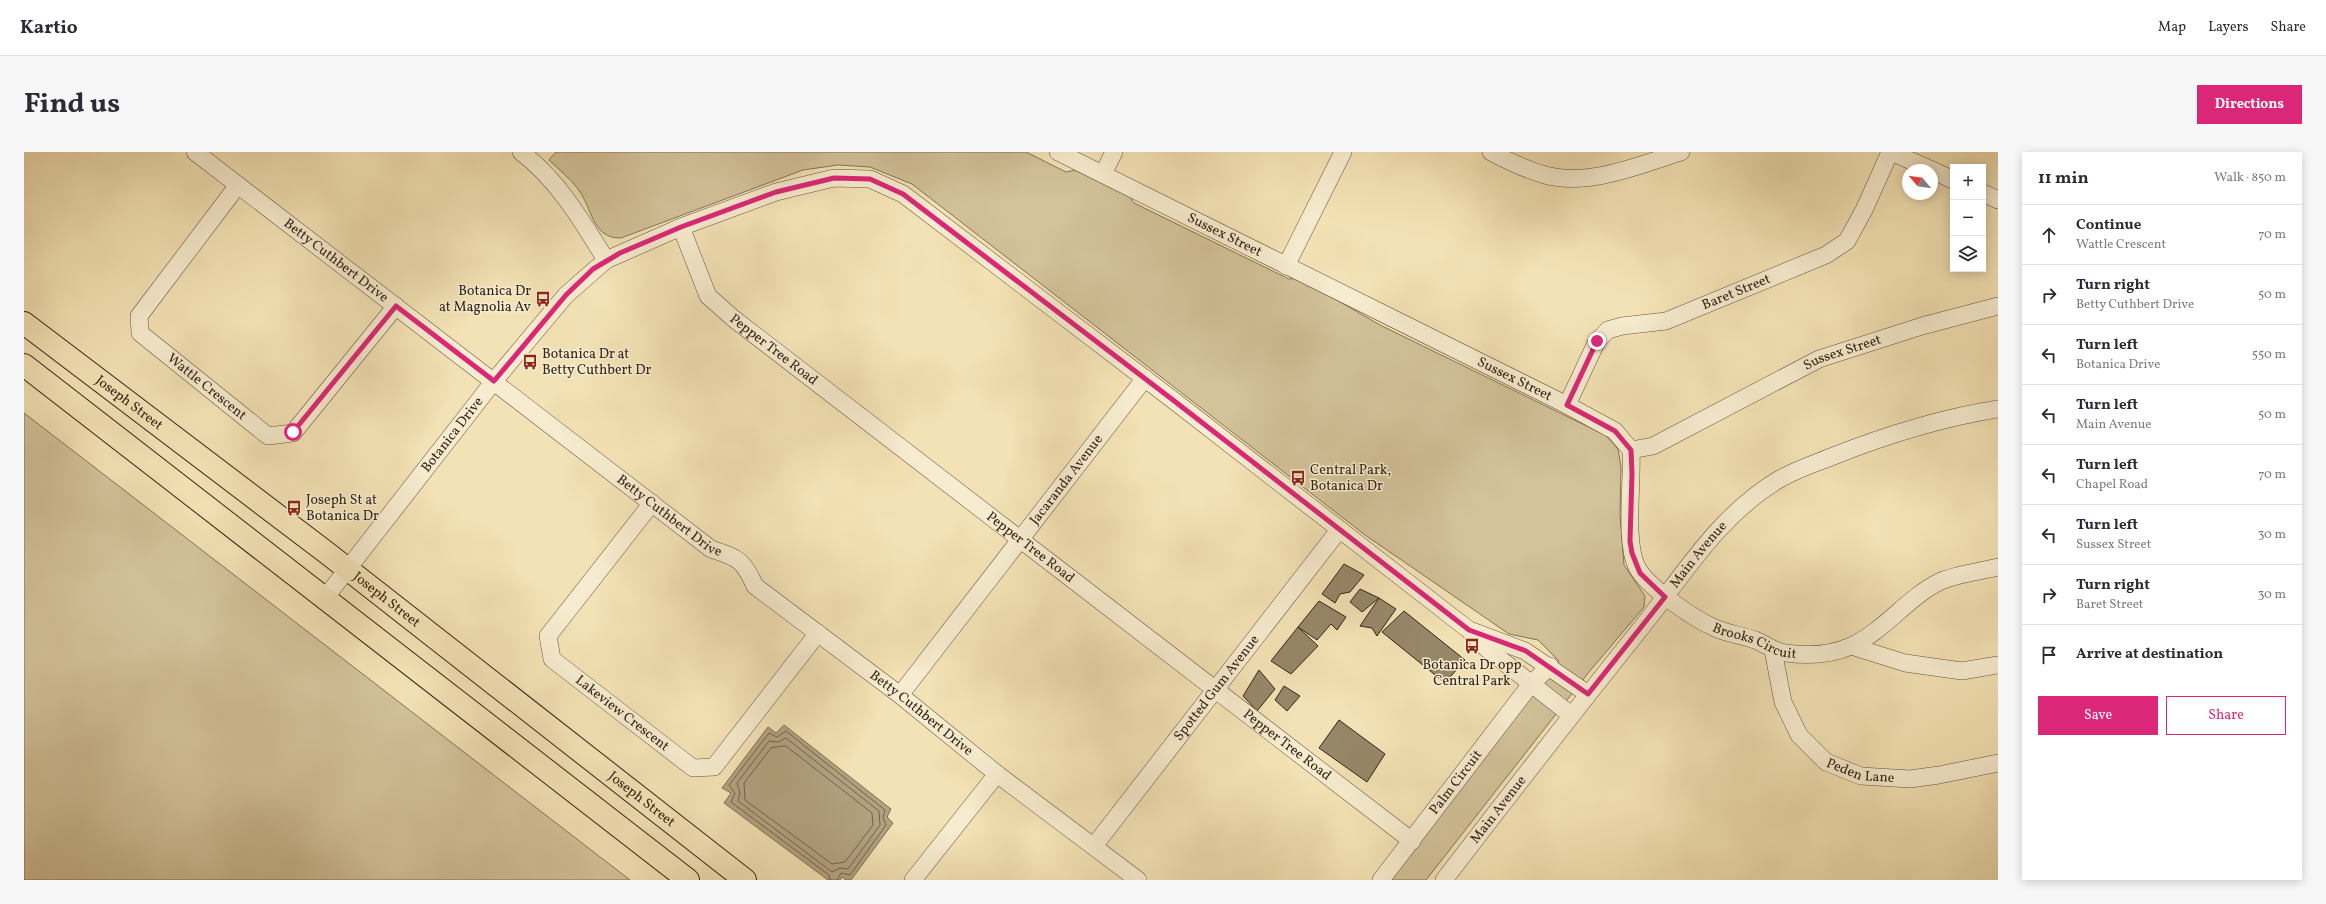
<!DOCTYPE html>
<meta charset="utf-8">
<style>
body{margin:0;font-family:Vollkorn,serif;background:#f7f7f7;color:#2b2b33}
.controls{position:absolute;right:12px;top:12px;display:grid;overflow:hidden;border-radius:0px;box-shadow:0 2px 10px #0003}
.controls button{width:36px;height:36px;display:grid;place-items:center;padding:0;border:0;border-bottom:1px solid #e1e1e2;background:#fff;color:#2b2b33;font:20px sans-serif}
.compass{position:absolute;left:1878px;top:12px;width:36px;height:36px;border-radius:50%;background:#fff;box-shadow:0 2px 10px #0003;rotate:299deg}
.stop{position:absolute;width:12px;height:12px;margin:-9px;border:3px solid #db2777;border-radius:50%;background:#fff}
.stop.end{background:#db2777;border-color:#fff;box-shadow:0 1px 4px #0008}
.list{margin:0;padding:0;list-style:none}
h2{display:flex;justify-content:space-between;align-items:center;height:52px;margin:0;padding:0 16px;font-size:17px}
h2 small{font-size:13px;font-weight:400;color:#7c7c81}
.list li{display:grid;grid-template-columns:26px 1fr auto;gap:12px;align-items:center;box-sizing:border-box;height:60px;padding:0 16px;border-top:1px solid #e1e1e2}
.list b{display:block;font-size:15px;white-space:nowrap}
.list p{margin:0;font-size:13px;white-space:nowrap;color:#7c7c81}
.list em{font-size:13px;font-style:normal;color:#7c7c81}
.actions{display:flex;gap:8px;padding:12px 16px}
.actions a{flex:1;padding:9px 0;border:1px solid #db2777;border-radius:0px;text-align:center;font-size:14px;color:#db2777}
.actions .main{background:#db2777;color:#fff}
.icon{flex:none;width:22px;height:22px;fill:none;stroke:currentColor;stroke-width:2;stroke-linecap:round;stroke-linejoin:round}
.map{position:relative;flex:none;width:1974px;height:728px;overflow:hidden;border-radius:0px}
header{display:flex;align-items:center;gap:24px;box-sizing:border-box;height:56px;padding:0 20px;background:#fff;border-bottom:1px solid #e1e1e2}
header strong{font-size:19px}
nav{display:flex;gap:22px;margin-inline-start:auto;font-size:14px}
.intro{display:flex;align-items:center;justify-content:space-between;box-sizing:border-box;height:96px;padding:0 24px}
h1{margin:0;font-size:28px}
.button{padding:10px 18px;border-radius:0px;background:#db2777;color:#fff;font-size:14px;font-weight:700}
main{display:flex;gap:24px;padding:0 24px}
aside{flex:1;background:#fff;border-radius:0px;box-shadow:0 2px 10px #0003}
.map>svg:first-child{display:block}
.green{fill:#d3c29a;stroke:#847358}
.water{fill:#b2a17f;stroke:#806f55}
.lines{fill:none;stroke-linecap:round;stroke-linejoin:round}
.shore{stroke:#73624b;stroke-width:1}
.building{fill:#978769;stroke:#342417}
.street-casing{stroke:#64543e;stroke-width:18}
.highway-casing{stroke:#342417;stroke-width:24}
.street{stroke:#f7eccf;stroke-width:17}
.highway{stroke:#f3e2b5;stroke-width:22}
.route{stroke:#db2777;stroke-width:5}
.labels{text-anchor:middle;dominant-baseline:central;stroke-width:3;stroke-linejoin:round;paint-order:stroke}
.street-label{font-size:14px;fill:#342417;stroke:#f7eccf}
.poi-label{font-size:14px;fill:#342417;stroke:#f7eccf;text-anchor:start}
</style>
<header>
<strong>Kartio</strong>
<nav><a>Map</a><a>Layers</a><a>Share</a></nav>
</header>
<div class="intro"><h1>Find us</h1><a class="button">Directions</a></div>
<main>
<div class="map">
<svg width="1974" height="728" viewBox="0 0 1974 728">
<rect width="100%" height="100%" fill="#f3e2b5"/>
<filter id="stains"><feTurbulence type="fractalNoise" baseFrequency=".005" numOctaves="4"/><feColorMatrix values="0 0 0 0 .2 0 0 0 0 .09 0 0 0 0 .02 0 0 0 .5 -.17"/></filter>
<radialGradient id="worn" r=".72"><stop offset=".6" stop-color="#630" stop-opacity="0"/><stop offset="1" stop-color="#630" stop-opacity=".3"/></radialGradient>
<g class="green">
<path d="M532,0H1002L1042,20L1051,18L1106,45L1110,51L1265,127L1275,126L1356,173L1581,283L1594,297L1597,315L1596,363L1600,413L1621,444L1620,455L1565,520L1402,728H1366L1535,509L1514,488L1485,482L1341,383L888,32L846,15L814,13L779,18L597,86C568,87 568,55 554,37C546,26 534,17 525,8Z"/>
<path d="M0,261L606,728H0Z"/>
</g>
<path class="water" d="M760,573L867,657L863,665L869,671L827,728H822L818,725L816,728H804L700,651L707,641L698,636L744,575L752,581Z"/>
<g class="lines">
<g class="shore">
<path d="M762,586L855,659L856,673L824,717L816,716L808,720L714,649L716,641L713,631L745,589L754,590Z"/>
<path d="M762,594L848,661L849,673L821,710L808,712L721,648L720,631L747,596Z"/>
<path d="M806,728L805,723L707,650L711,641L705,633L745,581L753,585L762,579L861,658L859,665L862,673L826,723L817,721L813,728"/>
</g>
</g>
<g class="building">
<path d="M1320,412L1340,423L1326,440L1316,442L1311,451L1298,442Z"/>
<path d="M1336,437L1355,446L1338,460L1326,450Z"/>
<path d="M1355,446L1372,457L1353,484L1348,476L1336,474Z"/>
<path d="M1295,449L1322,465L1313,478L1307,472L1293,488L1274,475Z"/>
<path d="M1380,459L1441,508L1421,531L1358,480Z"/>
<path d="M1274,475L1294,494L1267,522L1247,509Z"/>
<path d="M1235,518L1251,537L1233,559L1219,544Z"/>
<path d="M1260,534L1276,544L1263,559L1251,548Z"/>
<path d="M1315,568L1361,602L1343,630L1295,596Z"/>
</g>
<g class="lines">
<g class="street-casing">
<g id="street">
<path id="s1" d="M171,0L687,397C714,406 719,407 731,434L876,543L973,622L1114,728"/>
<path d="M497,0C534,28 558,69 582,108"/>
<path id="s2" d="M1034,0L1543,253L1591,279L1607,298"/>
<path d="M1467,0C1484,9 1503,18 1521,23C1565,35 1615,13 1657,0"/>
<path d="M1867,0L1908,18"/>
<path d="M1908,18L1929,28"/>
<path d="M1079,22L1090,0"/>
<path id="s3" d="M214,33L115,164L116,181L244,284L269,281L372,154"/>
<path d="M1959,41L1974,48"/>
<path id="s4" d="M657,75L684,144L710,167L1388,689"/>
<path d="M1262,114L1319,0"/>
<path id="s5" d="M1543,253L1573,189L1584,178L1598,174L1642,169L1802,103L1823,89L1840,58L1866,0"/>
<path id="s6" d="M1607,298C1609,329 1600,390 1613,415C1623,435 1670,467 1691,476C1704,482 1718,483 1731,488C1742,492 1750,500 1762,501C1783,504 1807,503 1827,494C1860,479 1883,446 1915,430C1928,423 1958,419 1974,415"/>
<path id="s7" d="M1607,298L1629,294L1795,207L1898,174L1974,154"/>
<path id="s8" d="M628,351L524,484L528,507L669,616L690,615L794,481"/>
<path id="s9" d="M301,446L470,229L542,143L582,108L657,75L752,40L810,26L846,27L879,42L1149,248L1445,478L1462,496L1547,563"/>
<path d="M1448,479L1501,499L1564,542"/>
<path d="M1827,494L1881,511L1938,519L1974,513"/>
<path id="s10" d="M1749,498L1759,550L1775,583L1802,610L1837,624L1886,627L1915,623L1974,611"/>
<path id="s11" d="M876,543L1121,226"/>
<path id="s12" d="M1070,694L1315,378"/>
<path d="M889,728L973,622"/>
<path id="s13" d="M1357,728L1507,532L1526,514"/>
<path id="s14" d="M1420,728C1486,642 1553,556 1621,471C1663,418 1695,364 1754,328C1771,318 1789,312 1807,305C1860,284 1917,266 1974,257"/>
</g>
</g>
<g class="highway-casing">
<g id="highway">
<path id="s15" d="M0,171L303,401L721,728"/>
<path d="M0,213L664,728"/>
</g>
</g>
<use href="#street" class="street"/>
<use href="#highway" class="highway"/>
</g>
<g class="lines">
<path class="route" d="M269,280L372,154L470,229L542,143L569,117L596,101L657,75L752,40L810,26L846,27L879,42L1149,248L1445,478L1502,499L1564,542L1641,445L1616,421L1608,401L1606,389L1608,322L1607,298L1591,279L1543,253L1573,189"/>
</g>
<defs>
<g id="bus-bare" transform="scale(1.2)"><path d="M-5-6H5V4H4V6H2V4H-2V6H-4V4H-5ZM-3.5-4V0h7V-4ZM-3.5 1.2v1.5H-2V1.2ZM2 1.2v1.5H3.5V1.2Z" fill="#8f2418" stroke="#f7eccf" stroke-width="2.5" paint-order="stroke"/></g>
</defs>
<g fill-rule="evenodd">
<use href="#bus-bare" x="519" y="147"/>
<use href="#bus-bare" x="506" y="210"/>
<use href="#bus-bare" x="1274" y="326"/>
<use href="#bus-bare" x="270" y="356"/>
<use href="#bus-bare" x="1448" y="494"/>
</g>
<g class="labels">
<g class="street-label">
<text stroke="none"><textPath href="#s2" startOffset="186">Sussex Street</textPath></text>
<text stroke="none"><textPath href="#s1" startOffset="178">Betty Cuthbert Drive</textPath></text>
<text stroke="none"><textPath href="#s5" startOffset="221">Baret Street</textPath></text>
<text stroke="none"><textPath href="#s4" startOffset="159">Pepper Tree Road</textPath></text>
<text stroke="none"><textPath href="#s7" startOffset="234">Sussex Street</textPath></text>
<text stroke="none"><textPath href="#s2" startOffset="510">Sussex Street</textPath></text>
<text stroke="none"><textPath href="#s3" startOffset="267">Wattle Crescent</textPath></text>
<text stroke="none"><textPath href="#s15" startOffset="132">Joseph Street</textPath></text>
<text stroke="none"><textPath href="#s9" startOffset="207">Botanica Drive</textPath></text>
<text stroke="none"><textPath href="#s11" startOffset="272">Jacaranda Avenue</textPath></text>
<text stroke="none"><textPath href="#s1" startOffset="598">Betty Cuthbert Drive</textPath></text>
<text stroke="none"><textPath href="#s4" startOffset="483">Pepper Tree Road</textPath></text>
<text stroke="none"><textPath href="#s14" startOffset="413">Main Avenue</textPath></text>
<text stroke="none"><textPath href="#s15" startOffset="456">Joseph Street</textPath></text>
<text stroke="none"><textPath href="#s6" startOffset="260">Brooks Circuit</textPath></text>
<text stroke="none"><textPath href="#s12" startOffset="200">Spotted Gum Avenue</textPath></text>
<text stroke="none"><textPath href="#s8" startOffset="281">Lakeview Crescent</textPath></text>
<text stroke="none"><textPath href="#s1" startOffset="921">Betty Cuthbert Drive</textPath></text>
<text stroke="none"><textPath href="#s4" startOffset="807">Pepper Tree Road</textPath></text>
<text stroke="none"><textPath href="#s10" startOffset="164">Peden Lane</textPath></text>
<text stroke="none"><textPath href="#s13" startOffset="123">Palm Circuit</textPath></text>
<text stroke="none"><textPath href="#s15" startOffset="780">Joseph Street</textPath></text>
<text stroke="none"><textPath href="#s14" startOffset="89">Main Avenue</textPath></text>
</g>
<g class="poi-label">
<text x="507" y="139" text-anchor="end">Botanica Dr<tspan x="507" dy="16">at Magnolia Av</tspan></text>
<text x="518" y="202">Botanica Dr at<tspan x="518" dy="16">Betty Cuthbert Dr</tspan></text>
<text x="1286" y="318">Central Park,<tspan x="1286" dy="16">Botanica Dr</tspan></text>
<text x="282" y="348">Joseph St at<tspan x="282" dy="16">Botanica Dr</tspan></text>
<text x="1448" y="513" text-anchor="middle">Botanica Dr opp<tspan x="1448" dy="16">Central Park</tspan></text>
</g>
</g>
<rect width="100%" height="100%" filter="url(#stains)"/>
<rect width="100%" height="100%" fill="url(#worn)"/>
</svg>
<div class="controls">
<button>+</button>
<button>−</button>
<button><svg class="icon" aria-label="layers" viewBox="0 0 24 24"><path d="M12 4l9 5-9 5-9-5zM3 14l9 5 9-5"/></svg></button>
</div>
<svg class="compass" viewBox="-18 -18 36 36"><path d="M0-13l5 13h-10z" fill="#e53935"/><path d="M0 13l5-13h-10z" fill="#7c7c81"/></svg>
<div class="stop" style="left:269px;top:280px"></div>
<div class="stop end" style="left:1573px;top:189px"></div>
</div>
<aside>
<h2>11 min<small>Walk · 850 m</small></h2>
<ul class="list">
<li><svg class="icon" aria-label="ahead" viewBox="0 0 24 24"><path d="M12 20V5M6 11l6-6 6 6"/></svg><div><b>Continue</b><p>Wattle Crescent</p></div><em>70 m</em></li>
<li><svg class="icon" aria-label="right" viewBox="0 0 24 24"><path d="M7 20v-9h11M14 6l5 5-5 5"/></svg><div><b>Turn right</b><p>Betty Cuthbert Drive</p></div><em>50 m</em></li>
<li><svg class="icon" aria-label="left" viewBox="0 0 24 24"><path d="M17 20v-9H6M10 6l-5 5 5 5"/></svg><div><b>Turn left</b><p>Botanica Drive</p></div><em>550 m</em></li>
<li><svg class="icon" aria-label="left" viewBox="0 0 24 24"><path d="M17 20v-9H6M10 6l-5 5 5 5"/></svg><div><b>Turn left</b><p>Main Avenue</p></div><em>50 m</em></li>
<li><svg class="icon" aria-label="left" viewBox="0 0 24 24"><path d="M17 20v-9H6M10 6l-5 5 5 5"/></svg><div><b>Turn left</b><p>Chapel Road</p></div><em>70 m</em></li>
<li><svg class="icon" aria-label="left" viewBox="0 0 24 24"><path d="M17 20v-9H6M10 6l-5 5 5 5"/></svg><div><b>Turn left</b><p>Sussex Street</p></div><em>30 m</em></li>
<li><svg class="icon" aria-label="right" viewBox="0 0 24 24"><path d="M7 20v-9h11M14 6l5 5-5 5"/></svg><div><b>Turn right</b><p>Baret Street</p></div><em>30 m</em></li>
<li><svg class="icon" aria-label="arrive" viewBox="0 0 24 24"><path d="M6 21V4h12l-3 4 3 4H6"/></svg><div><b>Arrive at destination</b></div></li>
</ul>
<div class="actions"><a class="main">Save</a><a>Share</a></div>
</aside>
</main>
